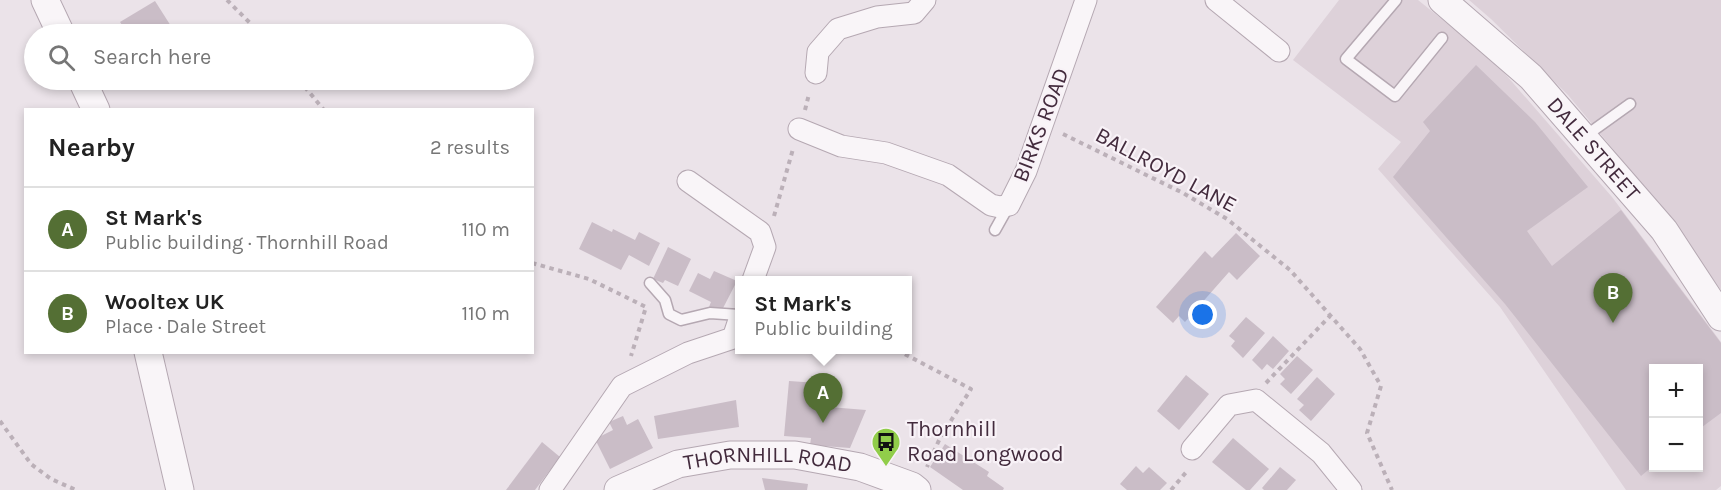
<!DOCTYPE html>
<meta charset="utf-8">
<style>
body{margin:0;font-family:Karla,sans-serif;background:#f6f6f6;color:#222}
.controls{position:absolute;right:18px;bottom:18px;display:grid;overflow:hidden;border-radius:0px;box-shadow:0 3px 9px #0003}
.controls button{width:54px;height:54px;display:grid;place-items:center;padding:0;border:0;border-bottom:2px solid #e0e0e0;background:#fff;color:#222;font:30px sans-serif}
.you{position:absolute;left:1203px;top:315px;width:21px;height:21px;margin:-15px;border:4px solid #fff;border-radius:50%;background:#1a73e8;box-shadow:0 0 0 9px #1a73e833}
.badge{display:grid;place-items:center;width:39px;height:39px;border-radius:50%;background:#546f34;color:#fff;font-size:20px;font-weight:700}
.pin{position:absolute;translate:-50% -50px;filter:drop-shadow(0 2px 3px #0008)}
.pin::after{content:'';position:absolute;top:32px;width:21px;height:18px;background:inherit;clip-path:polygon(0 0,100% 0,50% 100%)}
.popup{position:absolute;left:735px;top:276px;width:177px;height:78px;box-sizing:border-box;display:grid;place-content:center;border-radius:0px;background:#fff;filter:drop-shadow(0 2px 4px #0005);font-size:20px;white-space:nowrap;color:#767676}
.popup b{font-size:22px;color:#222}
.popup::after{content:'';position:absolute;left:50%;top:100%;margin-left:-12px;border:12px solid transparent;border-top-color:#fff}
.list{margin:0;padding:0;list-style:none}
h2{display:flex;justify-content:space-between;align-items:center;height:78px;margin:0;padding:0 24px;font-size:26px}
h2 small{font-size:20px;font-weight:400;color:#767676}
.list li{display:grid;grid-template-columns:39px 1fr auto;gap:18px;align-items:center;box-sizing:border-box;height:84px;padding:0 24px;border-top:2px solid #e0e0e0}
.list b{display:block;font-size:22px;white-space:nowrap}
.list p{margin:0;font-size:20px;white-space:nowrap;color:#767676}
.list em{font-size:20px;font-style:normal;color:#767676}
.icon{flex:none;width:33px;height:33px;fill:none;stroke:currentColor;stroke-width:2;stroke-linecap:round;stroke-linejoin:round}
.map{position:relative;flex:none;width:1721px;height:490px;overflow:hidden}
.search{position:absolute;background:#fff;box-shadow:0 3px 9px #0003;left:24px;top:24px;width:510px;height:66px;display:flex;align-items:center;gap:15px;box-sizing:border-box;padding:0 21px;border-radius:33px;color:#767676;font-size:22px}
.panel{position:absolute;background:#fff;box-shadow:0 3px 9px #0003;left:24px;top:108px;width:510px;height:246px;border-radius:0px}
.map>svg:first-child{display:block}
.built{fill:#ddd1d9;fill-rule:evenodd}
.building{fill:#cabdc7}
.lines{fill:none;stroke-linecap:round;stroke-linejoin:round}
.service-casing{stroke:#b5a8b2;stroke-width:13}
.minor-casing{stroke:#b5a8b2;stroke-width:23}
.tertiary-casing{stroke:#b5a8b2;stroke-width:29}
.path{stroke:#bbb0b8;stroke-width:4;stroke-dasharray:4.5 4.5;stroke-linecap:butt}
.service{stroke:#f9f5f8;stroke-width:10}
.minor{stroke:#f9f5f8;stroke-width:21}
.tertiary{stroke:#f9f5f8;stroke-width:27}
.labels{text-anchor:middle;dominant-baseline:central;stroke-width:4.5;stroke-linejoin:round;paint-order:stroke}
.street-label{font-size:22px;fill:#432b3d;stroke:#f8f2f7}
.poi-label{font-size:22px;fill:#432b3d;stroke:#f8f2f7;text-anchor:start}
</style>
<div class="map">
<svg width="1721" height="490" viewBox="0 0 1721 490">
<rect width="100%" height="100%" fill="#ebe3e9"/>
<g class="built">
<path d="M1339,0H1418L1494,61L1612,197L1721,342V486L1716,490H1626L1500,307L1378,169L1401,142L1293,60ZM1654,368H1698V468H1654Z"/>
<path d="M1469,0H1721V290L1662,208L1568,95L1491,19Z"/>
</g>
<g class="building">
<path d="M155,1L176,34H128L120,22Z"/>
<path d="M1476,65L1535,122L1588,187L1527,231L1552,266L1621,210L1721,343V413L1698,430V368L1653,369V466L1641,476L1505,304L1393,177L1430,131L1423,122Z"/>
<path d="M592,222L612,232L613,229L635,240L639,232L660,243L649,266L629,255L621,270L579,249Z"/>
<path d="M1236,233L1260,256L1237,280L1229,272L1185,322L1179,316L1173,323L1156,307L1205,251L1212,258Z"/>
<path d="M668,247L691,259L678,286L665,280L663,283L653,279Z"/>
<path d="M714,271L737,281L721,312L709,307L711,302L689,291L698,273L710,279Z"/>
<path d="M1246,317L1265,333L1243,358L1231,346L1235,341L1229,336Z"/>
<path d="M1273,336L1289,351L1273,369L1267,364L1262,370L1252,360Z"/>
<path d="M1297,356L1313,370L1291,394L1280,384L1285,379L1280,374Z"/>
<path d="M1186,375L1209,394L1179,430L1157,411Z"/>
<path d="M1317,377L1335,394L1311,421L1299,410L1304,405L1297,399Z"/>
<path d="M789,381L818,383L817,406L866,410L850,448L810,445L811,438L784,436Z"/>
<path d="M736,400L739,427L658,439L654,416Z"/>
<path d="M623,416L627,425L638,419L653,448L610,469L595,439L613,430L609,422Z"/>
<path d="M1233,438L1269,469L1250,490H1246L1212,462Z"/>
<path d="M542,442L560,457L535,490H506Z"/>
<path d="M945,444L989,472L987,476L1004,488L1003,490H963L930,467Z"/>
<path d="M1136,466L1143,473L1149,467L1167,483L1160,490H1127L1120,484Z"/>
<path d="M1280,467L1296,480L1287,490H1264L1262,488Z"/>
<path d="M762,478L808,484L807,490H765Z"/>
</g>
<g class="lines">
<g class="service-casing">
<g id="service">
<path d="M1396,0L1346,59L1395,96L1442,38"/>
<path d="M1584,137L1630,104"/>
<path d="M995,230L1009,205"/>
<path d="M650,283L665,300L669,314L681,320L710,313L739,315"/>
</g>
</g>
<g class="minor-casing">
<g id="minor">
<path d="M1216,0L1279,51"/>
<path d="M816,73L818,52L838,29L877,17L914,13L925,0"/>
<path d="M799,129L841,146L886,153L948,175L991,205L1000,207L1009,205L1026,171L1086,0"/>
<path d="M688,181L760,232L765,247L753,280"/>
<path d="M1192,449L1229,405L1256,400L1321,453L1351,490"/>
<path d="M550,490L622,386L688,353L733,338L739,320"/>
</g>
</g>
<g class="tertiary-casing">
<g id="tertiary">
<path d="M45,0L61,34"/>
<path id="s1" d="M1442,0L1531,77L1664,230L1721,317"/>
<path d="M82,80L96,110"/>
<path d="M148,352L180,490"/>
<path id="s2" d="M618,490L678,464L730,455H795L860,467L912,486L917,490"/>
</g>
</g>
<g class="path">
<path d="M227,0L261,34"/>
<path d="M299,80L324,110"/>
<path d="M805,110L809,94"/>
<path d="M1063,134L1183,193L1227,219L1290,270L1360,349L1381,386L1367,433L1392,490"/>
<path d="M774,216L793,149"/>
<path d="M532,263L589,279L646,307L631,356"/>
<path d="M897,350L971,389L940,438L927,467"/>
<path d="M1266,383L1330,316"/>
<path d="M0,421L31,464L51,479L76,490"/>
<path d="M1171,490L1188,470"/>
</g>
<use href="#service" class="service"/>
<use href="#minor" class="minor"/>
<use href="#tertiary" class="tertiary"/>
</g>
<defs>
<g id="bus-pin" transform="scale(1.5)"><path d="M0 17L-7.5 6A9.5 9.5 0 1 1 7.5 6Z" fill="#91cd4a" stroke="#f8f2f7"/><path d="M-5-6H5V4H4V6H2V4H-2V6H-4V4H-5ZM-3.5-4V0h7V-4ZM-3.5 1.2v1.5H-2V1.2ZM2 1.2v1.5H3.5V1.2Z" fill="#111"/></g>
</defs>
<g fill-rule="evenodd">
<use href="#bus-pin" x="886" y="442"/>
</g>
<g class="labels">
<g class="street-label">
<text transform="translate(1041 125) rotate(-69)">BIRKS ROAD</text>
<text stroke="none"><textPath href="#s1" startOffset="213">DALE STREET</textPath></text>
<text transform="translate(1166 170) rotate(28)">BALLROYD LANE</text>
<text stroke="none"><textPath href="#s2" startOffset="156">THORNHILL ROAD</textPath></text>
</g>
<g class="poi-label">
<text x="907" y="429">Thornhill<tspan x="907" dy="25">Road Longwood</tspan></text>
</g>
</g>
</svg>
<div class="controls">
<button>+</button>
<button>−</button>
</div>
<div class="you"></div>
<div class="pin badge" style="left:823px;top:423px">A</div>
<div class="popup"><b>St Mark's</b>Public building</div>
<div class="pin badge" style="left:1613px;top:323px">B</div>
<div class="search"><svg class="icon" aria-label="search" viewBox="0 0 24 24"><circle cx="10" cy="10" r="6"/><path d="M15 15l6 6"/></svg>Search here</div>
<section class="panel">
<h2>Nearby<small>2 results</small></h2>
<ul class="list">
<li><span class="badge">A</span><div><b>St Mark's</b><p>Public building · Thornhill Road</p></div><em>110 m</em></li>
<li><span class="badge">B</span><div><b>Wooltex UK</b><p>Place · Dale Street</p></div><em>110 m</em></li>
</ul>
</section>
</div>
